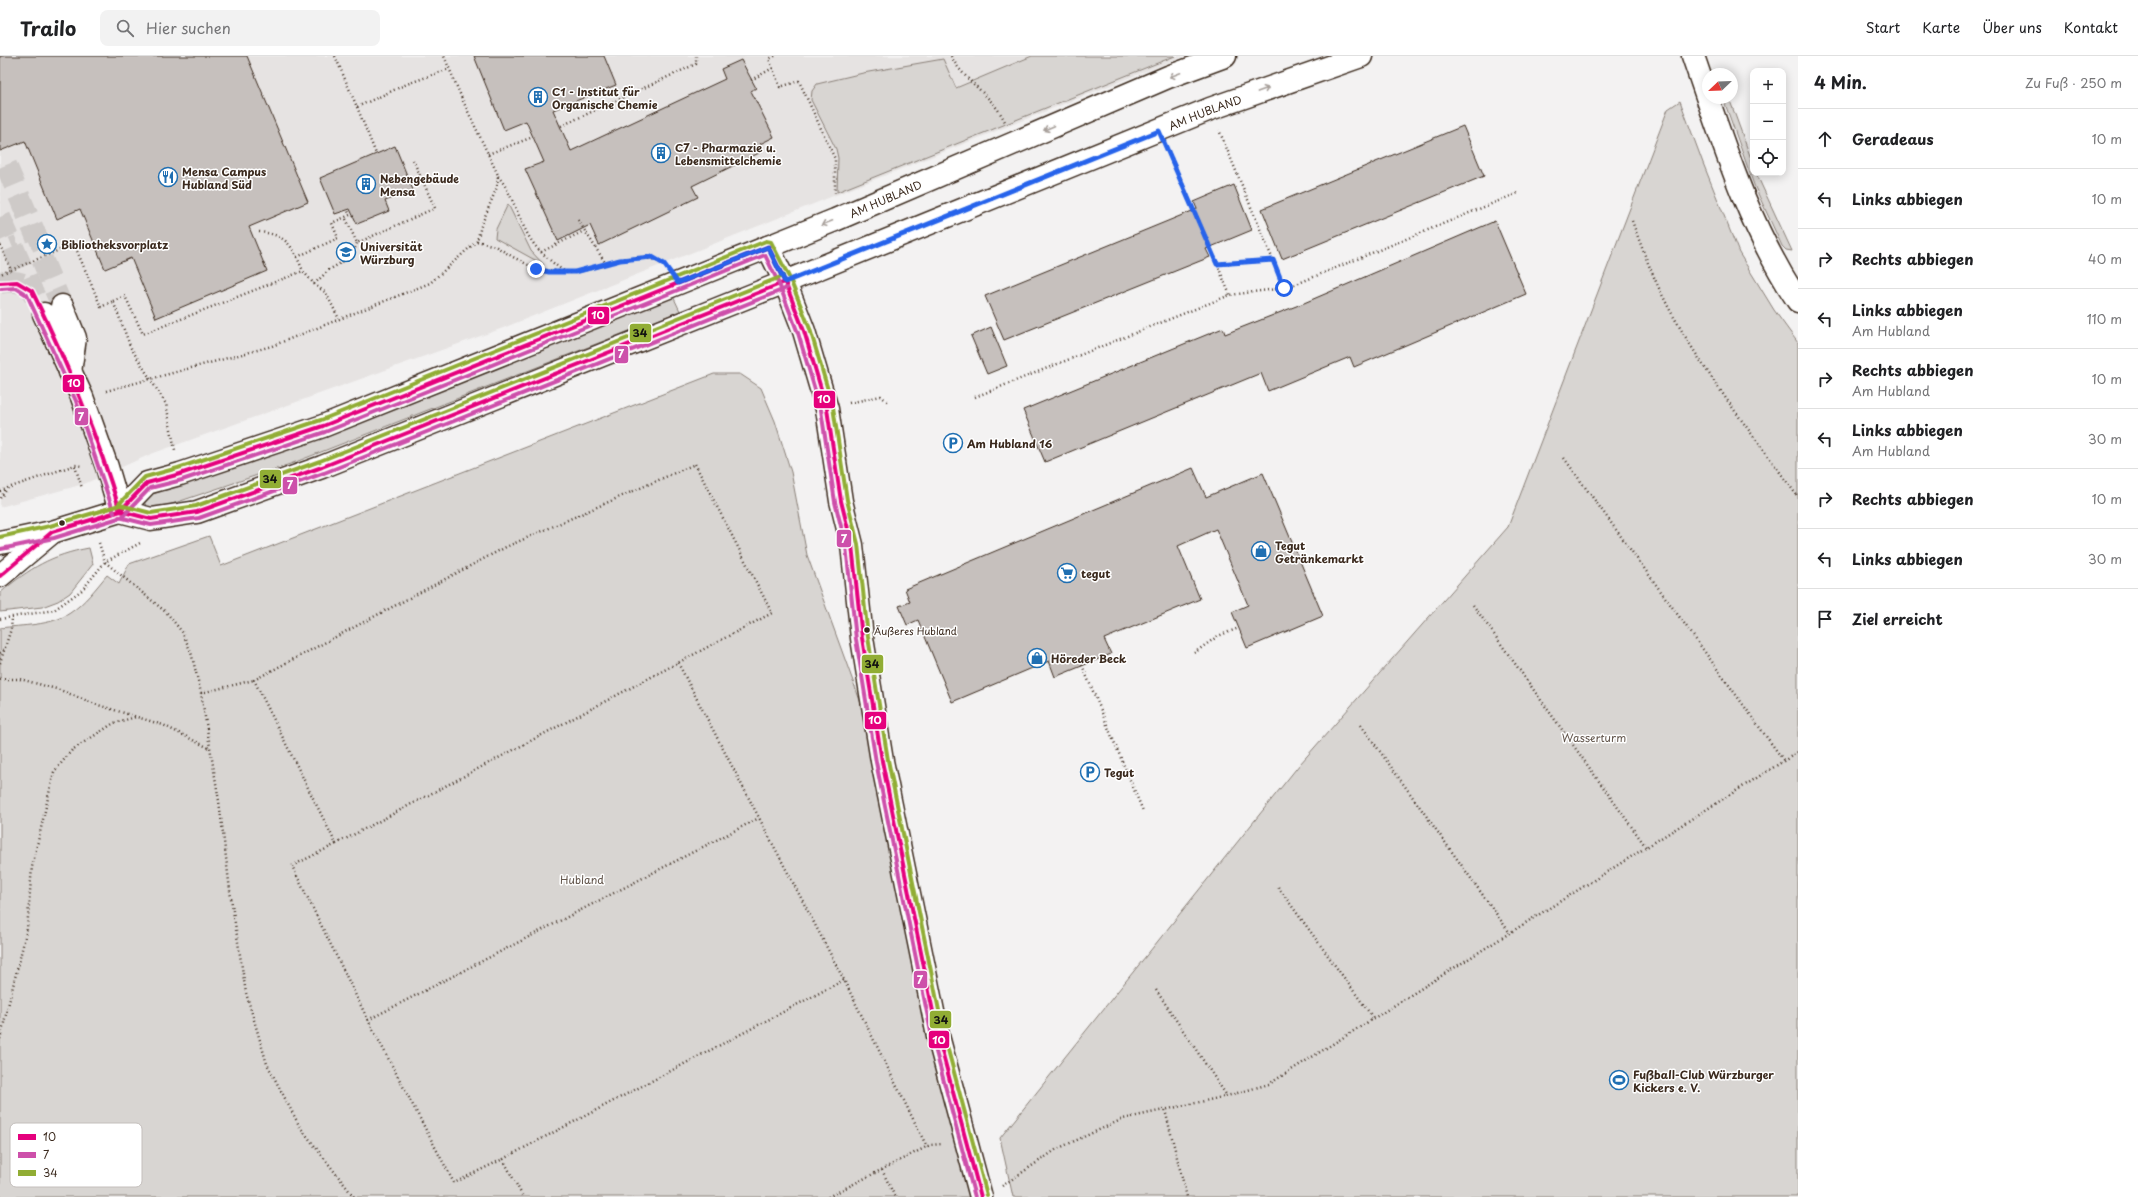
<!DOCTYPE html>
<html lang="de">
<meta charset="utf-8">
<style>
body{margin:0;font-family:"Playpen Sans",sans-serif;background:#f2f2f2;color:#202124}
.controls{position:absolute;right:12px;top:12px;display:grid;overflow:hidden;border-radius:8px;box-shadow:0 2px 10px #0003}
.controls button{width:36px;height:36px;display:grid;place-items:center;padding:0;border:0;border-bottom:1px solid #e0e0e0;background:#fff;color:#202124;font:20px sans-serif}
.compass{position:absolute;left:1702px;top:12px;width:36px;height:36px;border-radius:50%;background:#fff;box-shadow:0 2px 10px #0003;rotate:247deg}
.stop{position:absolute;width:12px;height:12px;margin:-9px;border:3px solid #2563eb;border-radius:50%;background:#fff}
.stop.end{background:#2563eb;border-color:#fff;box-shadow:0 1px 4px #0008}
.list{margin:0;padding:0;list-style:none}
h2{display:flex;justify-content:space-between;align-items:center;height:52px;margin:0;padding:0 16px;font-size:17px}
h2 small{font-size:13px;font-weight:400;color:#757577}
.list li{display:grid;grid-template-columns:26px 1fr auto;gap:12px;align-items:center;box-sizing:border-box;height:60px;padding:0 16px;border-top:1px solid #e0e0e0}
.list b{display:block;font-size:15px;white-space:nowrap}
.list p{margin:0;font-size:13px;white-space:nowrap;color:#757577}
.list em{font-size:13px;font-style:normal;color:#757577}
.icon{flex:none;width:22px;height:22px;fill:none;stroke:currentColor;stroke-width:2;stroke-linecap:round;stroke-linejoin:round}
.map{position:relative;flex:none;width:1798px;height:1141px;overflow:hidden}
header{display:flex;align-items:center;gap:24px;box-sizing:border-box;height:56px;padding:0 20px;background:#fff;border-bottom:1px solid #e0e0e0}
header strong{font-size:19px}
nav{display:flex;gap:22px;margin-inline-start:auto;font-size:14px}
.search{width:280px;height:36px;background:#f2f2f2;display:flex;align-items:center;gap:10px;box-sizing:border-box;padding:0 14px;border-radius:8px;color:#757577;font-size:15px}
main{display:flex}
aside{flex:1;background:#fff}
.map>svg:first-child{display:block}
.built{fill:#e6e3e2}
.green{fill:#d8d5d2;stroke:#8a8078}
.building{fill:#c6c0bd;stroke:#3b2a1e}
.lines{fill:none;stroke-linecap:round;stroke-linejoin:round}
.minor-tunnel{stroke:#cecac8;stroke-width:22;stroke-dasharray:22 11;stroke-linecap:butt}
.minor-casing{stroke:#3b2a1e;stroke-width:25}
.path{stroke:#3b2a1e;stroke-width:2.5;stroke-dasharray:1 3;stroke-linecap:butt}
.minor{stroke:#fff;stroke-width:22}
.bus-1-casing{stroke:#fff;stroke-width:7}
.bus-2-casing{stroke:#fff;stroke-width:7}
.bus-3-casing{stroke:#fff;stroke-width:7}
.bus-1{stroke:#e5007d;stroke-width:4}
.bus-2{stroke:#cd50aa;stroke-width:4}
.bus-3{stroke:#91ad34;stroke-width:4}
.oneway{stroke:#a79f9a}
.route{stroke:#2563eb;stroke-width:5}
.bus-dot{fill:#3b2a1e;stroke:#fff;stroke-width:1.5}
.labels{text-anchor:middle;dominant-baseline:central;stroke-width:3;stroke-linejoin:round;paint-order:stroke}
.bus-label{font-size:10px;fill:#3b2a1e;stroke:#fff;text-anchor:start}
.poi-label{font-size:11px;font-weight:bold;fill:#3b2a1e;stroke:#fff;text-anchor:start}
.street-label{font-size:11px;fill:#3b2a1e;stroke:#fff}
.park-label{font-size:11px;fill:#62554b;stroke:#fff}
.key{fill:#fff;stroke:#c4bfbc;stroke-width:1}
.key-label{font-size:11px;fill:#3b2a1e}
.line-badge{stroke:#fff;stroke-width:1.5}
.badge-label{font-size:11px;text-anchor:middle;font-weight:bold;fill:#fff}
.pale-badge-label{font-size:11px;text-anchor:middle;font-weight:bold;fill:#111}
</style>
<header>
<strong>Trailo</strong>
<div class="search"><svg class="icon" aria-label="search" viewBox="0 0 24 24"><circle cx="10" cy="10" r="6"/><path d="M15 15l6 6"/></svg>Hier suchen</div>
<nav><a>Start</a><a>Karte</a><a>Über uns</a><a>Kontakt</a></nav>
</header>
<main>
<div class="map">
<svg width="1798" height="1141" viewBox="0 0 1798 1141">
<rect width="100%" height="100%" fill="#f3f2f2"/>
<filter id="ink" filterUnits="userSpaceOnUse"><feTurbulence type="fractalNoise" baseFrequency=".025" numOctaves="2"/><feDisplacementMap in="SourceGraphic" scale="8" xChannelSelector="R" yChannelSelector="G"/><feConvolveMatrix kernelMatrix="1 2 1 2 8 2 1 2 1" color-interpolation-filters="sRGB"/></filter>
<g filter="url(#ink)">
<path class="built" d="M0,0H1184L503,272L151,398L84,428L0,451Z"/>
<g class="green">
<path d="M1032,0H1175L837,136L838,102L836,93L811,44L812,35L817,28L863,17L943,3L956,32Z"/>
<path d="M1723,42H1729L1753,108V117H1756L1792,195L1786,194L1782,190L1754,129Z"/>
<path d="M1680,45L1703,107L1739,197L1774,254L1798,287V1141H1013L1000,1082L1300,708L1508,471L1668,53Z"/>
<path d="M508,148L531,195L544,209L495,182L496,173Z"/>
<path d="M672,238L680,255L293,407L154,454L146,451L144,444L146,440L196,424Z"/>
<path d="M714,318H740L761,332L775,365L791,416L807,499L882,705L981,1141H0V572C22,569 51,570 70,557C85,547 96,532 107,519L119,528L129,508L209,480L221,510Z"/>
<path d="M89,492L93,508L70,537L58,545L42,551L0,556V537C30,512 51,499 89,492Z"/>
</g>
<g class="building">
<path d="M0,0H247L308,146L249,171L267,215L156,262L131,202L105,213L80,153L57,163L25,85L0,95Z"/>
<path d="M474,0H604L616,29L553,54L571,95L725,23L721,13L741,4L756,32L751,35L774,81L760,88L763,95L692,130L698,141L599,189L590,169L558,185L525,113L544,106L526,65L504,74Z"/>
<path d="M1463,70L1484,120L1282,203L1262,153Z"/>
<path d="M395,90L413,134L385,145L389,155L357,168L350,153L335,158L320,122Z"/>
<path d="M1234,129L1252,174L1206,193L1210,201L1004,284L985,240L1197,153L1194,146Z"/>
<path d="M1495,165L1526,238L1354,311L1350,301L1268,335L1261,317L1045,406L1023,354L1223,272L1225,278L1304,247Z"/>
<path d="M991,271L1007,310L987,318L971,280Z"/>
<path d="M1193,412L1206,441L1263,417L1323,560L1247,592L1232,556L1248,549L1216,473L1178,490L1200,543L1104,583L1111,598L1055,621L1049,605L952,646L918,564L907,569L899,550L910,546L905,533Z"/>
</g>
<g class="lines">
<g class="minor-tunnel">
<path d="M6,109L37,182L13,192"/>
<path d="M0,161L32,235"/>
<path d="M42,203L62,250"/>
<path d="M0,227C15,224 27,225 35,241"/>
</g>
<g class="minor-casing">
<g id="minor">
<path d="M1693,0C1722,84 1748,170 1798,245"/>
<path d="M768,191L785,226L804,275L827,353L841,445L852,489L862,582L882,705L938,980L981,1141"/>
<path d="M62,250L75,282L70,316"/>
<path d="M44,258L82,341L107,411L120,455"/>
<path id="s1" d="M120,455L151,463L197,456L322,411L785,226L1210,53L1361,0"/>
<path id="s2" d="M0,487L52,476L120,455L147,427L180,418L323,370L835,164L1168,21L1225,0"/>
<path d="M0,520L50,478"/>
</g>
</g>
<g class="path">
<path d="M335,0L357,51L407,28L449,13"/>
<path d="M775,0L769,3L780,31L799,25L835,103V137"/>
<path d="M951,0C964,26 993,39 1005,66"/>
<path d="M751,24L773,12"/>
<path d="M357,51L376,98"/>
<path d="M561,70L696,8V0"/>
<path d="M1168,95L1217,208L1273,204L1219,74"/>
<path d="M488,98L533,81"/>
<path d="M498,120C517,143 520,177 542,197C548,202 559,213 566,216C572,217 579,215 585,214C608,208 640,194 662,207"/>
<path d="M346,163L357,187L435,152L413,104"/>
<path d="M578,164L606,208"/>
<path d="M1632,165C1644,198 1657,232 1675,263C1710,325 1756,383 1798,441"/>
<path d="M259,176C287,178 293,191 303,215"/>
<path d="M477,185L495,190L513,201L536,213L566,216"/>
<path d="M0,189L11,214L0,218"/>
<path d="M541,196L584,175"/>
<path d="M297,201L338,182L332,167L350,159L348,155"/>
<path d="M1273,204L1284,232"/>
<path d="M1217,208L1230,239"/>
<path d="M11,214L74,188L101,251L113,245L131,292L166,348L175,394"/>
<path d="M314,228L329,214L352,200L357,187"/>
<path d="M113,245L125,240L143,278L303,215L314,228L326,237L339,263"/>
<path d="M106,335L272,290L430,227L477,185L481,170L497,131L498,119L463,45L444,0"/>
<path d="M975,341L1230,239L1284,232L1294,229L1518,137"/>
<path d="M849,347L881,340L888,346"/>
<path d="M1564,402L1784,705"/>
<path d="M75,410L82,432"/>
<path d="M0,435L7,433"/>
<path d="M0,442L8,432L75,409L82,410"/>
<path d="M99,487L105,506L167,557L182,576L191,596L201,637L219,745L231,842L246,937L267,1008L300,1071L354,1141"/>
<path d="M1473,549L1646,791"/>
<path d="M0,563L54,554L82,534L105,506L142,486"/>
<path d="M0,597L4,593"/>
<path d="M1194,597L1218,580L1239,572"/>
<path d="M0,607L11,573L12,562"/>
<path d="M678,607L844,924L927,1091"/>
<path d="M1082,609L1143,755"/>
<path d="M0,623H20L60,634L95,648L163,669L209,692"/>
<path d="M201,637L254,624"/>
<path d="M1361,669L1510,877"/>
<path d="M336,788L772,557L695,408L506,491L254,624L336,788L292,810L368,964L454,1127L503,1103L523,1141"/>
<path d="M1278,831L1374,963"/>
<path d="M1156,934L1227,1040"/>
<path d="M368,964L759,762"/>
<path d="M0,983L27,873L32,811L54,716L72,694L114,667L136,661"/>
<path d="M1165,1054L1187,1141"/>
<path d="M503,1103L844,924"/>
<path d="M882,1114L895,1141"/>
<path d="M1002,1130L1057,1093L1123,1063L1227,1040L1269,1028L1798,696"/>
<path d="M828,1141L930,1089L942,1088"/>
</g>
<use href="#minor" class="minor"/>
<g class="bus-1-casing">
<g id="bus-1">
<path d="M768,191L785,226L804,275L827,353L841,445L852,489L862,582L882,705L938,980L981,1141"/>
<path d="M0,227L17,226L32,235C67,306 97,379 120,455"/>
<path d="M93,464L120,455L147,427L180,418L323,370L768,191"/>
<path d="M0,520L52,476L120,455L151,463L197,456L322,411L785,226"/>
</g>
</g>
<g class="bus-2-casing">
<g id="bus-2">
<path d="M1,233L16,232L27,239L76,345L114,457"/>
<path d="M119,461L151,469L199,462L324,417L787,232"/>
<path d="M1,493L54,482L122,461L150,432L182,424L325,376L765,199L779,228L798,277L821,354L835,446L846,490L856,583L876,706L932,981L975,1141"/>
</g>
</g>
<g class="bus-3-casing">
<g id="bus-3">
<path d="M94,457L120,449L151,457L196,450L320,405L783,220"/>
<path d="M0,481L50,470L117,450L145,421L178,412L321,364L766,185L771,186L790,223L810,273L833,351L847,444L858,488L868,581L888,704L944,979L987,1139"/>
</g>
</g>
<use href="#bus-1" class="bus-1"/>
<use href="#bus-2" class="bus-2"/>
<use href="#bus-3" class="bus-3"/>
</g>
<defs><path id="oneway-shaft" d="M-6 0H5M1.5-3L5.5 0L1.5 3" fill="none" stroke-width="1.6" stroke-linecap="round" stroke-linejoin="round"/></defs>
<g class="oneway">
<use href="#oneway-shaft" transform="translate(1175 19) rotate(159)"/>
<use href="#oneway-shaft" transform="translate(1263 34) rotate(-20)"/>
<use href="#oneway-shaft" transform="translate(1049 72) rotate(157)"/>
<use href="#oneway-shaft" transform="translate(827 167) rotate(158)"/>
</g>
</g>
<g class="lines" filter="url(#ink)">
<path class="route" d="M536,213L549,216H575L620,204L652,201L664,208L678,227L768,191L785,226L1159,75L1217,208L1273,204L1284,232"/>
</g>
<defs>
<g id="building-ring" transform="scale(1)"><circle r="9.5" fill="#fff" stroke="#1f6fb2" stroke-width="1.5"/><path d="M-4-6H4V6H1V3H-1V6H-4ZM-2.5-4.3h1.7v1.8h-1.7ZM.8-4.3h1.7v1.8H.8ZM-2.5-1h1.7V.8h-1.7ZM.8-1h1.7V.8H.8Z" fill="#1f6fb2"/></g>
<g id="restaurant-ring" transform="scale(1)"><circle r="9.5" fill="#fff" stroke="#1f6fb2" stroke-width="1.5"/><path d="M-5-6h1v4h1v-4h1v4h1v-4h1v5L-1.5 .5V6h-2V.5L-5-1ZM5-6V6H3V1.5H1.5Q1.5-4 5-6Z" fill="#1f6fb2"/></g>
<g id="sight-ring" transform="scale(1)"><circle r="9.5" fill="#fff" stroke="#1f6fb2" stroke-width="1.5"/><path d="M0-6L1.8-2.2L6-1.7L2.9 1.2L3.7 5.4L0 3.3L-3.7 5.4L-2.9 1.2L-6-1.7L-1.8-2.2Z" fill="#1f6fb2"/></g>
<g id="university-ring" transform="scale(1)"><circle r="9.5" fill="#fff" stroke="#1f6fb2" stroke-width="1.5"/><path d="M0-5L7-2L0 1L-7-2ZM-4 1L0 2.5L4 1V4Q0 6-4 4Z" fill="#1f6fb2"/></g>
<g id="parking-ring" transform="scale(1)"><circle r="9.5" fill="#fff" stroke="#1f6fb2" stroke-width="1.5"/><path d="M-3.5-5.5H1a3.5 3.5 0 0 1 0 7H-1V5.5H-3.5ZM-1-3.4V-.6H.8a1.4 1.4 0 0 0 0-2.8Z" fill="#1f6fb2"/></g>
<g id="shop-ring" transform="scale(1)"><circle r="9.5" fill="#fff" stroke="#1f6fb2" stroke-width="1.5"/><path d="M-5-2.5h2.3a2.7 3.5 0 0 1 5.4 0H5L5.5 6h-11ZM-1.5-2.5h3a1.5 2.3 0 0 0-3 0Z" fill="#1f6fb2"/></g>
<g id="supermarket-ring" transform="scale(1)"><circle r="9.5" fill="#fff" stroke="#1f6fb2" stroke-width="1.5"/><path d="M-6-5.5h2.5l.6 2H6L4.5 2H-2.5L-4.4-4H-6ZM-1.5 3.2a1.3 1.3 0 1 0 .1 0ZM3 3.2a1.3 1.3 0 1 0 .1 0Z" fill="#1f6fb2"/></g>
<g id="stadium-ring" transform="scale(1)"><circle r="9.5" fill="#fff" stroke="#1f6fb2" stroke-width="1.5"/><path d="M0-5a6.5 5 0 1 0 0 10a6.5 5 0 1 0 0-10ZM-3.5-1.8h7v3.6h-7Z" fill="#1f6fb2"/></g>
</defs>
<g fill-rule="evenodd">
<use href="#building-ring" x="538" y="41"/>
<use href="#building-ring" x="661" y="97"/>
<use href="#restaurant-ring" x="168" y="121"/>
<use href="#building-ring" x="366" y="128"/>
<use href="#sight-ring" x="47" y="188"/>
<use href="#university-ring" x="346" y="196"/>
<use href="#parking-ring" x="953" y="387"/>
<use href="#shop-ring" x="1261" y="495"/>
<use href="#supermarket-ring" x="1067" y="517"/>
<use href="#shop-ring" x="1037" y="602"/>
<use href="#parking-ring" x="1090" y="716"/>
<use href="#stadium-ring" x="1619" y="1024"/>
</g>
<g class="bus-dot">
<circle cx="62" cy="467" r="3.5"/>
<circle cx="867" cy="574" r="3.5"/>
</g>
<g class="labels">
<g class="bus-label">
<text x="874" y="574">Äußeres Hubland</text>
</g>
<g class="poi-label">
<text x="552" y="35">C1 - Institut für<tspan x="552" dy="13">Organische Chemie</tspan></text>
<text x="675" y="91">C7 - Pharmazie u.<tspan x="675" dy="13">Lebensmittelchemie</tspan></text>
<text x="182" y="115">Mensa Campus<tspan x="182" dy="13">Hubland Süd</tspan></text>
<text x="380" y="122">Nebengebäude<tspan x="380" dy="13">Mensa</tspan></text>
<text x="61" y="188">Bibliotheksvorplatz</text>
<text x="360" y="190">Universität<tspan x="360" dy="13">Würzburg</tspan></text>
<text x="967" y="387">Am Hubland 16</text>
<text x="1275" y="489">Tegut<tspan x="1275" dy="13">Getränkemarkt</tspan></text>
<text x="1081" y="517">tegut</text>
<text x="1051" y="602">Höreder Beck</text>
<text x="1104" y="716">Tegut</text>
<text x="1633" y="1018">Fußball-Club Würzburger<tspan x="1633" dy="13">Kickers e. V.</tspan></text>
</g>
<g class="street-label">
<text stroke="none"><textPath href="#s1" startOffset="1163">AM HUBLAND</textPath></text>
<text stroke="none"><textPath href="#s2" startOffset="955">AM HUBLAND</textPath></text>
</g>
<g class="park-label">
<text x="1594" y="681">Wasserturm</text>
<text x="582" y="823">Hubland</text>
</g>
</g>
<rect x="10" y="1067" width="132" height="64" rx="6" class="key"/>
<rect x="18" y="1078" width="18" height="6" fill="#e5007d"/>
<rect x="18" y="1096" width="18" height="6" fill="#cd50aa"/>
<rect x="18" y="1114" width="18" height="6" fill="#91ad34"/>
<g class="key-label">
<text x="43" y="1085">10</text>
<text x="43" y="1103">7</text>
<text x="43" y="1121">34</text>
</g>
<g class="line-badge">
<rect x="587" y="250" width="23" height="19" rx="4" fill="#e5007d"/>
<rect x="629" y="267" width="23" height="20" rx="4" fill="#91ad34"/>
<rect x="614" y="289" width="15" height="19" rx="4" fill="#cd50aa"/>
<rect x="62" y="318" width="23" height="19" rx="4" fill="#e5007d"/>
<rect x="813" y="334" width="23" height="19" rx="4" fill="#e5007d"/>
<rect x="74" y="351" width="15" height="19" rx="4" fill="#cd50aa"/>
<rect x="259" y="413" width="23" height="20" rx="4" fill="#91ad34"/>
<rect x="282" y="420" width="16" height="19" rx="4" fill="#cd50aa"/>
<rect x="836" y="473" width="16" height="19" rx="4" fill="#cd50aa"/>
<rect x="861" y="598" width="23" height="20" rx="4" fill="#91ad34"/>
<rect x="864" y="655" width="23" height="19" rx="4" fill="#e5007d"/>
<rect x="913" y="914" width="15" height="19" rx="4" fill="#cd50aa"/>
<rect x="929" y="954" width="23" height="19" rx="4" fill="#91ad34"/>
<rect x="928" y="974" width="22" height="19" rx="4" fill="#e5007d"/>
</g>
<g class="badge-label">
<text x="598" y="263">10</text>
<text x="621" y="302">7</text>
<text x="74" y="331">10</text>
<text x="824" y="347">10</text>
<text x="81" y="365">7</text>
<text x="290" y="433">7</text>
<text x="844" y="487">7</text>
<text x="875" y="668">10</text>
<text x="920" y="928">7</text>
<text x="939" y="988">10</text>
</g>
<g class="pale-badge-label">
<text x="640" y="281">34</text>
<text x="270" y="427">34</text>
<text x="872" y="612">34</text>
<text x="941" y="968">34</text>
</g>
</svg>
<div class="controls">
<button>+</button>
<button>−</button>
<button><svg class="icon" aria-label="locate" viewBox="0 0 24 24"><circle cx="12" cy="12" r="6"/><path d="M12 2v4M12 18v4M2 12h4M18 12h4"/></svg></button>
</div>
<svg class="compass" viewBox="-18 -18 36 36"><path d="M0-13l5 13h-10z" fill="#e53935"/><path d="M0 13l5-13h-10z" fill="#757577"/></svg>
<div class="stop" style="left:1284px;top:232px"></div>
<div class="stop end" style="left:536px;top:213px"></div>
</div>
<aside>
<h2>4 Min.<small>Zu Fuß · 250 m</small></h2>
<ul class="list">
<li><svg class="icon" aria-label="ahead" viewBox="0 0 24 24"><path d="M12 20V5M6 11l6-6 6 6"/></svg><div><b>Geradeaus</b></div><em>10 m</em></li>
<li><svg class="icon" aria-label="left" viewBox="0 0 24 24"><path d="M17 20v-9H6M10 6l-5 5 5 5"/></svg><div><b>Links abbiegen</b></div><em>10 m</em></li>
<li><svg class="icon" aria-label="right" viewBox="0 0 24 24"><path d="M7 20v-9h11M14 6l5 5-5 5"/></svg><div><b>Rechts abbiegen</b></div><em>40 m</em></li>
<li><svg class="icon" aria-label="left" viewBox="0 0 24 24"><path d="M17 20v-9H6M10 6l-5 5 5 5"/></svg><div><b>Links abbiegen</b><p>Am Hubland</p></div><em>110 m</em></li>
<li><svg class="icon" aria-label="right" viewBox="0 0 24 24"><path d="M7 20v-9h11M14 6l5 5-5 5"/></svg><div><b>Rechts abbiegen</b><p>Am Hubland</p></div><em>10 m</em></li>
<li><svg class="icon" aria-label="left" viewBox="0 0 24 24"><path d="M17 20v-9H6M10 6l-5 5 5 5"/></svg><div><b>Links abbiegen</b><p>Am Hubland</p></div><em>30 m</em></li>
<li><svg class="icon" aria-label="right" viewBox="0 0 24 24"><path d="M7 20v-9h11M14 6l5 5-5 5"/></svg><div><b>Rechts abbiegen</b></div><em>10 m</em></li>
<li><svg class="icon" aria-label="left" viewBox="0 0 24 24"><path d="M17 20v-9H6M10 6l-5 5 5 5"/></svg><div><b>Links abbiegen</b></div><em>30 m</em></li>
<li><svg class="icon" aria-label="arrive" viewBox="0 0 24 24"><path d="M6 21V4h12l-3 4 3 4H6"/></svg><div><b>Ziel erreicht</b></div></li>
</ul>
</aside>
</main>
